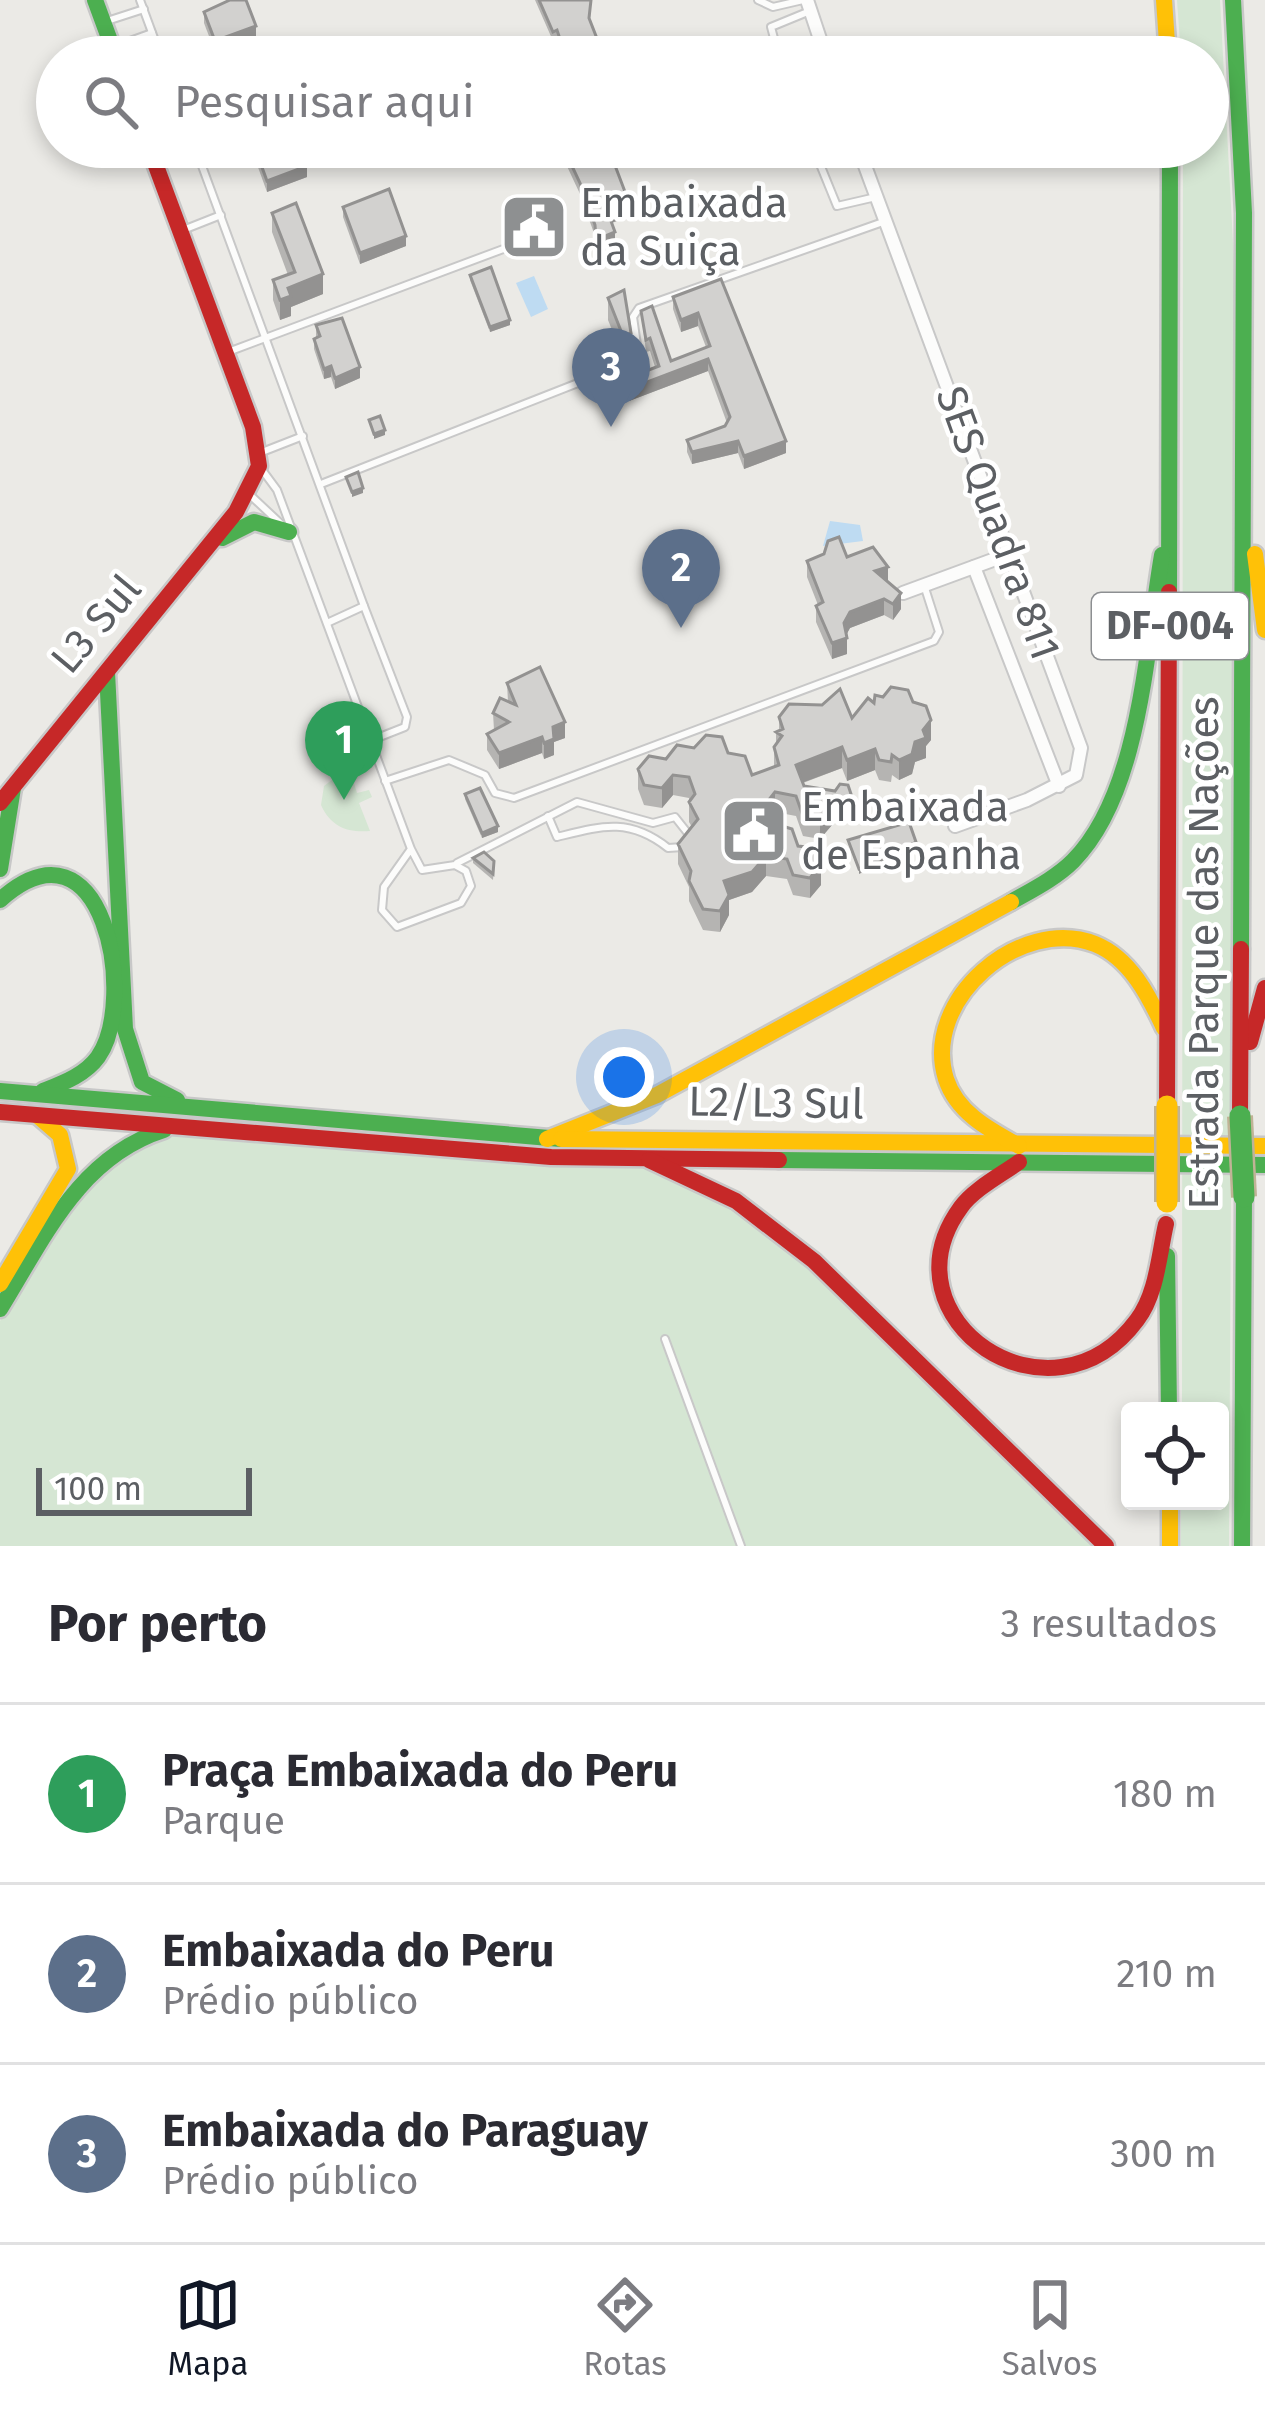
<!DOCTYPE html>
<html lang="pt">
<meta charset="utf-8">
<style>
body{margin:0;font-family:"Fira Sans",sans-serif;background:#f2f2f3;color:#2b2b33}
.controls{position:absolute;right:36px;bottom:36px;display:grid;overflow:hidden;border-radius:12px;box-shadow:0 6px 18px #0003}
.controls button{width:108px;height:108px;display:grid;place-items:center;padding:0;border:0;border-bottom:3px solid #e1e1e2;background:#fff;color:#2b2b33;font:60px sans-serif}
.scale{position:absolute;left:36px;bottom:30px;width:216px;box-sizing:border-box;padding-left:12px;border:6px solid #5c5f63;border-top:0;font-size:33px;line-height:42px;white-space:nowrap;color:#5c5f63;-webkit-text-stroke:9px #fff;paint-order:stroke}
.you{position:absolute;left:624px;top:1077px;width:42px;height:42px;margin:-30px;border:9px solid #fff;border-radius:50%;background:#1a73e8;box-shadow:0 0 0 18px #1a73e833}
.badge{display:grid;place-items:center;width:78px;height:78px;border-radius:50%;background:#111827;color:#fff;font-size:39px;font-weight:700}
.pin{position:absolute;translate:-50% -99px;filter:drop-shadow(0 3px 6px #0008)}
.pin::after{content:'';position:absolute;top:63px;width:42px;height:36px;background:inherit;clip-path:polygon(0 0,100% 0,50% 100%)}
.list{margin:0;padding:0;list-style:none}
h2{display:flex;justify-content:space-between;align-items:center;height:156px;margin:0;padding:0 48px;font-size:51px}
h2 small{font-size:39px;font-weight:400;color:#7c7c81}
.list li{display:grid;grid-template-columns:78px 1fr auto;gap:36px;align-items:center;box-sizing:border-box;height:180px;padding:0 48px;border-top:3px solid #e1e1e2}
.list b{display:block;font-size:45px;white-space:nowrap}
.list p{margin:0;font-size:39px;white-space:nowrap;color:#7c7c81}
.list em{font-size:39px;font-style:normal;color:#7c7c81}
.icon{flex:none;width:66px;height:66px;fill:none;stroke:currentColor;stroke-width:2;stroke-linecap:round;stroke-linejoin:round}
.map{position:relative;flex:none;width:1265px;height:1546px;overflow:hidden}
.search{position:absolute;background:#fff;box-shadow:0 6px 18px #0003;left:36px;right:36px;top:36px;height:132px;display:flex;align-items:center;gap:30px;box-sizing:border-box;padding:0 42px;border-radius:66px;color:#7c7c81;font-size:45px}
.sheet{height:696px;background:#fff}
nav{display:flex;justify-content:space-around;align-items:center;box-sizing:border-box;height:168px;border-top:3px solid #e1e1e2;background:#fff;font-size:33px;color:#7c7c81}
nav a{display:grid;justify-items:center;gap:6px}
nav .on{color:#111827}
.map>svg:first-child{display:block}
.green{fill:#d5e6d3}
.water{fill:#bedbf2}
.lines{fill:none;stroke-linecap:round;stroke-linejoin:round}
.lane-casing{stroke:#c8c8c8;stroke-width:10}
.street-casing{stroke:#c8c8c8;stroke-width:16}
.fast-casing{stroke:#c8c8c8;stroke-width:21}
.slow-casing{stroke:#c8c8c8;stroke-width:21}
.jam-casing{stroke:#c8c8c8;stroke-width:21}
.lane{stroke:#fcfcfb;stroke-width:6}
.street{stroke:#fcfcfb;stroke-width:12}
.fast{stroke:#4caf50;stroke-width:16}
.slow{stroke:#ffc107;stroke-width:16}
.jam{stroke:#c62828;stroke-width:16}
.fast-bridge-casing{stroke:#c0b396;stroke-width:26;stroke-linecap:butt}
.slow-bridge-casing{stroke:#c0b396;stroke-width:26;stroke-linecap:butt}
.fast-bridge{stroke:#4caf50;stroke-width:21}
.slow-bridge{stroke:#ffc107;stroke-width:21}
.wall{fill:#b5b4b2}
.shaded-wall{fill:#939291}
.building{fill:#d2d1cf;stroke:#939291;stroke-width:3}
.labels{text-anchor:middle;dominant-baseline:central;stroke-width:9;stroke-linejoin:round;paint-order:stroke}
.shield{fill:#fff;stroke:#8d8f92;stroke-width:3}
.shield-label{font-size:39px;font-weight:bold;fill:#5c5f63}
.poi-label{font-size:42px;fill:#5c5f63;stroke:#fff;text-anchor:start}
.street-label{font-size:42px;fill:#5c5f63;stroke:#fff}
</style>
<div class="map">
<svg width="1265" height="1546" viewBox="0 0 1265 1546">
<rect width="100%" height="100%" fill="#ebeae6"/>
<g class="green">
<path d="M1177,0H1220L1236,299L1229,1546H1181V1501H1220V1411H1182L1183,147H1208V57H1181Z"/>
<path d="M349,767L357,793L369,790L372,797L359,803L370,831C348,833 331,827 321,805L324,786Z"/>
<path d="M187,1127L649,1160L758,1218L1105,1546H0V1321L78,1194L122,1146Z"/>
</g>
<g class="water">
<path d="M534,276L548,309L531,317L516,283Z"/>
<path d="M830,521L860,525L863,541L823,546Z"/>
</g>
<g class="lines">
<g class="lane-casing">
<g id="lane">
<path d="M140,0L161,57"/>
<path d="M758,0L773,7L803,0"/>
<path d="M107,21L144,9"/>
<path d="M116,46L152,33"/>
<path d="M779,57L771,27L810,11"/>
<path d="M195,147L364,606L327,623"/>
<path d="M813,147L837,206L876,197"/>
<path d="M183,230L221,215"/>
<path d="M228,352L554,230"/>
<path d="M262,452L303,436"/>
<path d="M260,467L277,490L411,849L422,870L455,865L466,871L471,886L461,903L397,927L382,910L384,887L411,849"/>
<path d="M321,484L639,359L633,317L639,308L883,222"/>
<path d="M248,493L281,524"/>
<path d="M364,606L407,717L405,727L372,740"/>
<path d="M385,781L449,760L485,775L495,793L514,798L934,641L939,632L924,585"/>
<path d="M548,816L557,837C601,826 629,817 668,848L683,847"/>
<path d="M457,863L577,802L653,823L675,817L690,836"/>
<path d="M665,1339L741,1546"/>
</g>
</g>
<g class="street-casing">
<g id="street">
<path d="M807,0L826,57"/>
<path d="M858,147L1081,748L1076,775L1027,800L955,826"/>
<path d="M974,567L1059,786"/>
<path d="M903,593L1009,554"/>
</g>
</g>
<g class="fast-casing">
<g id="fast">
<path d="M95,0L116,57"/>
<path d="M1233,0L1244,213L1241,949"/>
<path d="M222,538L254,522L289,532"/>
<path d="M1169,592L1170,147"/>
<path d="M107,672L125,1029L142,1082L177,1100"/>
<path d="M0,869L13,788"/>
<path d="M0,900C104,807 138,1000 98,1057C85,1075 63,1083 43,1091"/>
<path d="M1011,902C1032,890 1056,878 1073,861C1141,792 1146,647 1162,555"/>
<path d="M0,1091L561,1139"/>
<path d="M779,1160L1265,1165"/>
<path d="M1167,1256L1169,1411"/>
<path d="M0,1309C44,1238 79,1157 164,1130"/>
<path d="M1242,1546L1244,1197"/>
</g>
</g>
<g class="slow-casing">
<g id="slow">
<path d="M1164,0L1168,57"/>
<path d="M1255,554L1265,630"/>
<path d="M547,1139L657,1095L1011,902"/>
<path d="M561,1139L1265,1146"/>
<path d="M1019,1146C990,1130 957,1113 946,1079C921,1000 1020,915 1095,944C1130,958 1149,996 1164,1028"/>
<path d="M0,1284L68,1169L60,1135L38,1116"/>
<path d="M1170,1501V1546"/>
</g>
</g>
<g class="jam-casing">
<g id="jam">
<path d="M0,803L236,512L259,466L253,427L149,147"/>
<path d="M1250,1042L1265,988"/>
<path d="M1167,1106L1169,592"/>
<path d="M0,1112L551,1157L779,1160"/>
<path d="M1240,1116L1241,949"/>
<path d="M649,1160L736,1201L814,1261L1106,1546"/>
<path d="M1019,1162C1001,1175 974,1189 961,1207C879,1319 1051,1436 1137,1320C1157,1294 1159,1254 1166,1224"/>
</g>
</g>
<use href="#lane" class="lane"/>
<use href="#street" class="street"/>
<use href="#fast" class="fast"/>
<use href="#slow" class="slow"/>
<use href="#jam" class="jam"/>
<g class="fast-bridge-casing">
<path id="fast-bridge" d="M1240,1116L1244,1197"/>
</g>
<g class="slow-bridge-casing">
<path id="slow-bridge" d="M1167,1106V1202"/>
</g>
<use href="#fast-bridge" class="fast-bridge"/>
<use href="#slow-bridge" class="slow-bridge"/>
</g>
<g class="wall">
<path d="M535,0H591L590,20L603,57H563L557,40L553,41Z"/>
<path d="M204,12L256,37L215,52L204,23Z"/>
<path d="M558,147H591L630,216L612,223L615,243L596,250L595,236L580,194Z"/>
<path d="M255,148L307,177L267,192L255,159Z"/>
<path d="M343,207L406,246L360,264L343,217Z"/>
<path d="M272,213L323,294L291,307V316L280,320L273,300V280L288,275L272,232Z"/>
<path d="M470,275L510,325L490,332L470,280Z"/>
<path d="M721,279L786,453L744,469L738,453L692,464L687,452V440L725,426L727,423L708,371L629,401L625,391V379L655,367L650,351L646,352L641,311L671,361L706,347L698,326L681,332L673,309V297Z"/>
<path d="M608,298L631,354L623,357L608,320Z"/>
<path d="M316,325L360,378L335,389L331,377L324,379L314,349V339L316,338Z"/>
<path d="M847,557L888,582L901,609L893,620L884,615L850,628L846,635L847,654L832,659L816,622V606L818,605L807,577V561Z"/>
<path d="M507,683L565,738L554,742V755L544,759L542,753L499,769L487,750V734L494,730L493,713L508,702Z"/>
<path d="M779,717L852,718L931,740L926,746V758L915,762L912,774L899,780L892,775L891,782L879,780L875,770L847,781L842,768L803,783L804,786L835,791L840,784L851,814L845,821L838,818L820,839L803,836L796,816L775,812L769,820L798,846L821,885L810,898L793,895L787,879L766,876L752,892L729,900V915L720,932L703,930L689,901V887L678,864V844L692,827L689,822V798L673,795L662,808L644,805L638,789V769L666,759L728,753L752,775L774,767V747L776,743V732L779,731Z"/>
<path d="M465,794L498,832L482,838L465,799Z"/>
<path d="M473,858L494,861L493,880L473,863Z"/>
</g>
<g class="shaded-wall">
<path d="M256,26V37L215,52V41Z"/>
<path d="M307,166V177L267,192V181Z"/>
<path d="M630,205V216L608,224V213Z"/>
<path d="M615,232V243L596,250V240Z"/>
<path d="M406,236V246L360,264V253Z"/>
<path d="M323,274V294L291,307V316L280,320V300L288,288Z"/>
<path d="M698,313V326L681,332V320Z"/>
<path d="M510,320V325L490,332V327Z"/>
<path d="M631,333V354L623,357V336Z"/>
<path d="M708,359V371L629,401V389Z"/>
<path d="M331,366V377L324,379V369Z"/>
<path d="M360,367V378L335,389V378Z"/>
<path d="M385,430V435L374,439V434Z"/>
<path d="M738,441V453L692,464V452Z"/>
<path d="M786,441V453L744,469V456Z"/>
<path d="M363,488V493L352,497V492Z"/>
<path d="M888,567V583L875,571Z"/>
<path d="M901,593V609L893,620V604Z"/>
<path d="M884,599V615L850,628L844,639L847,638V654L832,659V643L850,612Z"/>
<path d="M931,720V740L926,746V758L915,762L912,774L899,780V760L915,742Z"/>
<path d="M565,722V738L554,742V755L544,759V743L553,727Z"/>
<path d="M542,737V753L499,769V753Z"/>
<path d="M842,747V768L796,785V765Z"/>
<path d="M875,749V770L847,781V760Z"/>
<path d="M673,775V795L662,808V788Z"/>
<path d="M775,792V812L764,826V806Z"/>
<path d="M851,794V814L845,821V801Z"/>
<path d="M838,798V818L820,839V819Z"/>
<path d="M498,826V832L482,838V833Z"/>
<path d="M916,842V847L859,874V869Z"/>
<path d="M766,856V876L752,892L729,900V915L720,932V911L724,881Z"/>
<path d="M821,864V885L810,898V878Z"/>
</g>
<g class="building">
<path d="M230,0H246L256,26L215,41L204,12Z"/>
<path d="M539,0H591L589,18L603,54L596,57H566L557,30L553,32Z"/>
<path d="M258,147H300L307,166L267,181L255,148Z"/>
<path d="M563,147H591L592,149L608,147L630,205L608,213L615,232L596,240L595,225L580,183Z"/>
<path d="M389,189L406,236L360,253L343,207Z"/>
<path d="M296,203L323,274L288,288L291,296L280,300L273,280L295,272L272,213Z"/>
<path d="M491,267L510,320L490,327L470,275Z"/>
<path d="M721,279L786,441L744,456L738,441L692,452L687,440L725,426L730,417L708,359L629,389L625,379L659,366L650,338L646,340L641,311L652,306L671,361L710,346L698,313L681,320L673,297Z"/>
<path d="M624,290L631,333L623,336L608,298Z"/>
<path d="M342,318L360,367L335,378L331,366L324,369L314,339L320,336L316,325Z"/>
<path d="M380,416L385,430L374,434L369,420Z"/>
<path d="M358,472L363,488L352,492L346,477Z"/>
<path d="M839,537L847,557L873,547L888,567L875,571L901,593L893,604L884,599L850,612L844,623L847,638L832,643L816,606L823,602L807,561L824,554L828,541Z"/>
<path d="M540,667L565,722L553,727L554,739L544,743L542,737L499,753L487,734L509,722L493,713L500,698L516,705L507,683Z"/>
<path d="M891,687L908,690L913,702L926,706L931,720L923,730L926,738L915,742L912,754L899,760L892,755L891,762L879,760L875,749L847,760L842,747L796,765L804,786L835,791L840,784L848,785L851,794L845,801L838,798L820,819L803,816L796,796L775,792L764,806L769,822L792,829L798,846L815,848L821,864L810,878L793,875L787,859L766,856L752,872L724,881L729,895L720,911L703,909L689,881L691,871L678,844L698,819L689,802L695,794L689,777L673,775L662,788L644,785L638,769L649,756L666,759L677,745L694,748L706,735L722,737L728,753L745,756L752,775L779,765L774,747L782,736L776,732L783,729L779,717L789,704L822,705L840,689L852,718L868,698L874,703L875,695L883,697Z"/>
<path d="M480,788L498,826L482,833L465,794Z"/>
<path d="M909,822L916,842L859,869L848,840Z"/>
<path d="M484,852L494,861L493,874L473,858Z"/>
</g>
<defs>
<g id="civic-square" transform="scale(3.45)"><rect x="-9" y="-9" width="18" height="18" rx="4" fill="#8e9091" stroke="#fff"/><path d="M-.6-6.5H3V-4.5H.6V-3L4-1V1h2V6H-6V1h2V-1L-.6-3ZM-1.2 2.5V6h2.4V2.5Z" fill="#fff"/></g>
</defs>
<g fill-rule="evenodd">
<use href="#civic-square" x="534" y="227"/>
<use href="#civic-square" x="754" y="831"/>
</g>
<g class="labels">
<rect class="shield" x="1092" y="593" width="156" height="66" rx="9"/>
<g class="shield-label">
<text x="1170" y="626">DF-004</text>
</g>
<g class="poi-label">
<text x="580" y="203">Embaixada<tspan x="580" dy="48">da Suiça</tspan></text>
<text x="801" y="807">Embaixada<tspan x="801" dy="48">de Espanha</tspan></text>
</g>
<g class="street-label">
<text transform="translate(998 523) rotate(70)">SES Quadra 811</text>
<text transform="translate(96 624) rotate(-50)">L3 Sul</text>
<text transform="translate(1204 953) rotate(-90)">Estrada Parque das Nações</text>
<text transform="translate(776 1103) rotate(1)">L2/L3 Sul</text>
</g>
</g>
</svg>
<div class="controls">
<button><svg class="icon" aria-label="locate" viewBox="0 0 24 24"><circle cx="12" cy="12" r="6"/><path d="M12 2v4M12 18v4M2 12h4M18 12h4"/></svg></button>
</div>
<div class="scale">100 m</div>
<div class="you"></div>
<div class="pin badge" style="left:344px;top:800px;background:#2e9e5b">1</div>
<div class="pin badge" style="left:681px;top:628px;background:#5c6f8a">2</div>
<div class="pin badge" style="left:611px;top:427px;background:#5c6f8a">3</div>
<div class="search"><svg class="icon" aria-label="search" viewBox="0 0 24 24"><circle cx="10" cy="10" r="6"/><path d="M15 15l6 6"/></svg>Pesquisar aqui</div>
</div>
<section class="sheet">
<h2>Por perto<small>3 resultados</small></h2>
<ul class="list">
<li><span class="badge" style="background:#2e9e5b">1</span><div><b>Praça Embaixada do Peru</b><p>Parque</p></div><em>180 m</em></li>
<li><span class="badge" style="background:#5c6f8a">2</span><div><b>Embaixada do Peru</b><p>Prédio público</p></div><em>210 m</em></li>
<li><span class="badge" style="background:#5c6f8a">3</span><div><b>Embaixada do Paraguay</b><p>Prédio público</p></div><em>300 m</em></li>
</ul>
</section>
<nav>
<a class="on"><svg class="icon" aria-label="map" viewBox="0 0 24 24"><path d="M3 6l6-2 6 2 6-2v14l-6 2-6-2-6 2zM9 4v14M15 6v14"/></svg>Mapa</a>
<a><svg class="icon" aria-label="directions" viewBox="0 0 24 24"><path d="M12 3l9 9-9 9-9-9zM9 14v-3h6M13 9l2 2-2 2"/></svg>Rotas</a>
<a><svg class="icon" aria-label="saved" viewBox="0 0 24 24"><path d="M7 4h10v16l-5-4-5 4z"/></svg>Salvos</a>
</nav>
